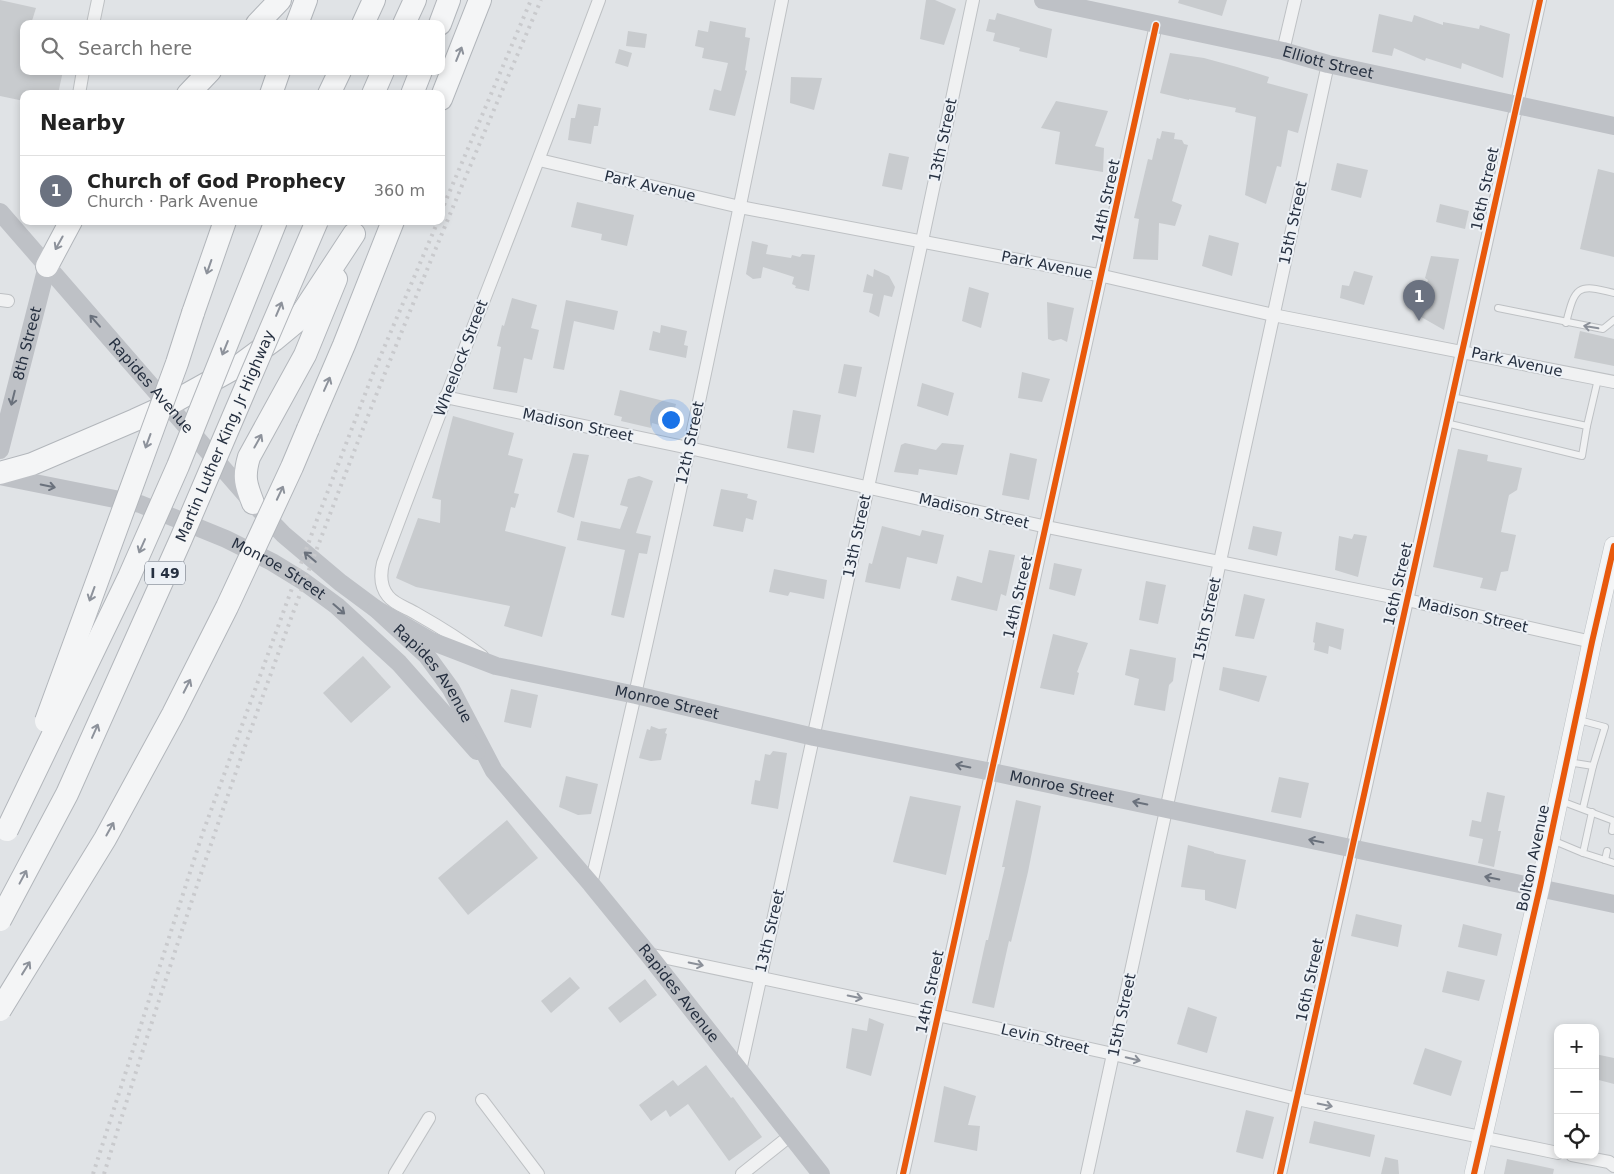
<!DOCTYPE html>
<meta charset="utf-8">
<style>
body{margin:0;font-family:"DejaVu Sans",sans-serif;background:#f2f2f2;color:#222}
.controls{position:absolute;right:15px;bottom:15px;display:grid;overflow:hidden;border-radius:10px;box-shadow:0 2px 8px #0003}
.controls button{width:45px;height:45px;display:grid;place-items:center;padding:0;border:0;border-bottom:1px solid #e0e0e0;background:#fff;color:#222;font:25px sans-serif}
.you{position:absolute;left:670px;top:419px;width:18px;height:18px;margin:-12px;border:4px solid #fff;border-radius:50%;background:#1a73e8;box-shadow:0 0 0 8px #1a73e833}
.badge{display:grid;place-items:center;width:32px;height:32px;border-radius:50%;background:#676f7a;color:#fff;font-size:16px;font-weight:700}
.pin{position:absolute;translate:-50% -41px;filter:drop-shadow(0 1px 2px #0008)}
.pin::after{content:'';position:absolute;top:26px;width:18px;height:15px;background:inherit;clip-path:polygon(0 0,100% 0,50% 100%)}
.list{margin:0;padding:0;list-style:none}
h2{display:flex;justify-content:space-between;align-items:center;height:65px;margin:0;padding:0 20px;font-size:21px}
h2 small{font-size:16px;font-weight:400;color:#767676}
.list li{display:grid;grid-template-columns:32px 1fr auto;gap:15px;align-items:center;box-sizing:border-box;height:70px;padding:0 20px;border-top:1px solid #e0e0e0}
.list b{display:block;font-size:19px;white-space:nowrap}
.list p{margin:0;font-size:16px;white-space:nowrap;color:#767676}
.list em{font-size:16px;font-style:normal;color:#767676}
.icon{flex:none;width:28px;height:28px;fill:none;stroke:currentColor;stroke-width:2;stroke-linecap:round;stroke-linejoin:round}
.map{position:relative;flex:none;width:1614px;height:1174px;overflow:hidden}
.search{position:absolute;background:#fff;box-shadow:0 2px 8px #0003;left:20px;top:20px;width:425px;height:55px;display:flex;align-items:center;gap:12px;box-sizing:border-box;padding:0 18px;border-radius:10px;color:#767676;font-size:19px}
.panel{position:absolute;background:#fff;box-shadow:0 2px 8px #0003;left:20px;top:90px;width:425px;height:135px;border-radius:10px}
.map>svg:first-child{display:block}
.building{fill:#c8cbce}
.lines{fill:none;stroke-linecap:round;stroke-linejoin:round}
.service-casing{stroke:#bec1c4;stroke-width:8}
.minor-casing{stroke:#bec1c4;stroke-width:14}
.primary-casing{stroke:#bcc0c4;stroke-width:20}
.motorway-casing{stroke:#b2b6bb;stroke-width:24}
.service{stroke:#f0f1f2;stroke-width:6}
.minor{stroke:#f0f1f2;stroke-width:12}
.secondary{stroke:#bec1c6;stroke-width:18}
.primary{stroke:#f4f5f6;stroke-width:19}
.motorway{stroke:#f4f5f6;stroke-width:22}
.rail{stroke:#c9cacd;stroke-width:4;stroke-dasharray:2.5 5;stroke-linecap:butt}
.motorway-bridge-casing{stroke:#b2b6bb;stroke-width:24;stroke-linecap:butt}
.motorway-bridge{stroke:#f4f5f6;stroke-width:22}
.cycleway-casing{stroke:#edf1f6;stroke-width:9}
.cycleway{stroke:#e8590c;stroke-width:6}
.oneway{stroke:#8d929b}
.oneway2{stroke:#6a717c}
.oneway3{stroke:#8b9099}
.labels{text-anchor:middle;dominant-baseline:central;stroke-width:4;stroke-linejoin:round;paint-order:stroke}
.shield{fill:#edf1f6;stroke:#626a77;stroke-width:1}
.shield-label{font-size:14px;font-weight:bold;fill:#263040}
.street-label{font-size:15px;fill:#263040;stroke:#edf1f6}
</style>
<div class="map">
<svg width="1614" height="1174" viewBox="0 0 1614 1174">
<rect width="100%" height="100%" fill="#e0e3e6"/>
<g class="building">
<path d="M0,0L36,8L31,24H24V71H63L58,94H24V101L0,96Z"/>
<path d="M926,0H935L956,9L944,45L920,39Z"/>
<path d="M1179,0H1227L1222,16L1178,3Z"/>
<path d="M997,13L1052,29L1047,58L1019,51L1020,48L993,41L995,33L986,31L989,19L995,20Z"/>
<path d="M1379,14L1412,22L1414,15L1443,25V22L1479,29L1480,25L1510,34L1503,78L1462,63L1461,69L1426,58L1425,61L1394,48L1392,56L1372,52Z"/>
<path d="M710,21L746,28L745,37L750,38L745,70L747,71L735,116L709,110L714,89L721,91L728,63L702,58L704,48L695,46L698,30L708,32Z"/>
<path d="M628,31L647,34L645,48L626,46Z"/>
<path d="M619,49L632,53L628,67L615,63Z"/>
<path d="M1170,53L1204,58L1237,67L1269,77L1267,83L1308,94L1298,133L1288,130L1281,167L1277,166L1266,204L1245,195L1256,117L1235,112L1236,108L1189,99V100L1160,93Z"/>
<path d="M791,77L822,78L814,110L790,103Z"/>
<path d="M1056,101L1108,111L1095,146L1104,148L1103,172L1055,164L1060,132L1041,128Z"/>
<path d="M578,104L601,108L598,126H594L591,144L568,140L571,118H575Z"/>
<path d="M1162,131L1175,133L1174,139L1182,140L1184,144L1188,145L1172,201L1182,205L1175,226L1159,223L1158,260L1133,259L1139,219L1134,218L1148,159L1152,160L1157,138L1160,139Z"/>
<path d="M889,153L909,157L902,190L882,186Z"/>
<path d="M1337,163L1368,170L1361,198L1331,190Z"/>
<path d="M1598,169L1614,173V257L1580,249Z"/>
<path d="M577,202L634,215L627,246L601,240L602,234L571,227Z"/>
<path d="M1440,204L1469,211L1465,229L1436,222Z"/>
<path d="M1209,235L1239,243L1232,276L1202,266Z"/>
<path d="M752,241L768,245L766,254L791,258L792,255L800,257L802,254L815,255L809,291L795,288L796,286L792,284L794,277L763,267L761,278L753,279L746,274Z"/>
<path d="M1431,256L1459,259L1444,330L1416,314L1428,280L1425,278Z"/>
<path d="M874,269L889,276L895,287L892,297L884,295L879,317L869,312L873,294L863,292L867,274L873,277Z"/>
<path d="M1354,271L1373,276L1364,305L1340,298L1342,285L1349,286Z"/>
<path d="M969,287L989,293L981,328L962,321Z"/>
<path d="M512,298L537,305L531,328L539,330L532,360L524,358L517,393L493,389L501,347L497,346L502,325L504,326Z"/>
<path d="M566,300L618,311L614,330L574,321L564,370L553,368Z"/>
<path d="M1047,302L1074,308L1067,342L1061,339L1053,341L1048,339Z"/>
<path d="M661,325L687,331L684,345L688,346L686,358L649,350L653,331L660,333Z"/>
<path d="M1580,331L1614,339V366L1574,358Z"/>
<path d="M844,364L862,367L856,397L838,393Z"/>
<path d="M1022,372L1050,379L1042,402L1018,398Z"/>
<path d="M922,383L954,393L948,416L917,406Z"/>
<path d="M620,390L676,404L670,428L652,423L651,428L621,421L622,417L614,415Z"/>
<path d="M793,410L821,415L814,453L787,448Z"/>
<path d="M453,416L514,433L508,455L523,459L514,493L519,494L515,508L511,507L505,531L566,547L542,637L504,626L510,606L416,587L396,578L418,518L440,523L441,500L432,498Z"/>
<path d="M905,443L936,450L942,443L964,445L957,475L919,469L918,475L894,472L901,445Z"/>
<path d="M1458,449L1488,455L1487,461L1522,468L1517,490L1509,495L1501,532L1516,535L1508,571L1501,572L1496,591L1480,588L1483,578L1433,567Z"/>
<path d="M573,453L589,455L574,518L557,512Z"/>
<path d="M1010,453L1037,459L1029,500L1002,495Z"/>
<path d="M639,476L653,481L636,533L651,536L647,554L639,553L624,618L611,615L625,550L577,540L581,521L620,529L628,507L620,505L628,479Z"/>
<path d="M721,489L748,494L747,498L757,501L753,520L746,518L743,532L713,526Z"/>
<path d="M882,526L920,536L922,530L944,535L937,564L907,557L900,589L865,582L869,563L872,564Z"/>
<path d="M1253,526L1282,532L1277,556L1248,549Z"/>
<path d="M1354,534L1367,536L1358,577L1335,570L1339,536L1352,539Z"/>
<path d="M989,550L1015,555L1006,596L1001,594L997,611L951,600L957,576L982,583Z"/>
<path d="M1054,563L1082,569L1075,596L1049,589Z"/>
<path d="M774,569L827,580L824,599L790,592L788,596L769,592Z"/>
<path d="M1146,581L1166,585L1158,624L1139,620Z"/>
<path d="M1244,594L1265,599L1254,639L1235,636Z"/>
<path d="M1316,622L1344,629L1341,650L1329,646L1328,654L1314,650L1315,643L1313,642Z"/>
<path d="M1053,634L1088,643L1077,672L1079,673L1074,695L1040,688Z"/>
<path d="M1130,649L1176,658L1173,681L1169,685L1165,711L1134,705L1139,679L1125,675Z"/>
<path d="M363,656L391,687L351,723L323,693Z"/>
<path d="M1223,667L1267,676L1259,702L1219,690Z"/>
<path d="M511,689L538,695L531,728L504,722Z"/>
<path d="M651,726L659,729L667,728L665,733L667,734L661,760L651,761L639,758L647,729L650,730Z"/>
<path d="M773,751L787,753L778,809L751,804L755,780L760,781L765,754L770,755Z"/>
<path d="M566,776L598,784L591,814L578,815L559,807Z"/>
<path d="M1279,777L1309,783L1301,818L1271,812Z"/>
<path d="M1487,792L1505,796L1498,831H1501L1494,867L1478,863L1483,839L1469,836L1472,820L1481,822Z"/>
<path d="M910,796L961,806L946,875L893,862Z"/>
<path d="M1016,800L1041,806L1028,872L1011,942L1009,941L994,1008L972,1003L986,940H988L1005,867H1002Z"/>
<path d="M507,820L538,858L468,915L438,878Z"/>
<path d="M1188,845L1214,852V853L1246,860L1236,909L1205,900V890L1181,887Z"/>
<path d="M1356,914L1402,925L1398,947L1351,936Z"/>
<path d="M1463,924L1502,934L1497,956L1458,947Z"/>
<path d="M1447,971L1485,980L1479,1001L1442,992Z"/>
<path d="M570,977L580,988L551,1013L541,1001Z"/>
<path d="M645,979L657,995L620,1023L608,1008Z"/>
<path d="M1188,1007L1217,1017L1207,1053L1177,1044Z"/>
<path d="M869,1018L884,1024L871,1076L846,1068L852,1028L867,1031Z"/>
<path d="M1425,1048L1462,1061L1451,1096L1413,1084Z"/>
<path d="M1595,1054L1614,1058V1084L1595,1079Z"/>
<path d="M706,1065L731,1098L733,1097L762,1137L729,1161L688,1104L670,1117L666,1110L651,1121L639,1105L673,1080L678,1086Z"/>
<path d="M944,1086L976,1096L968,1125L980,1126L977,1151L934,1142Z"/>
<path d="M1246,1110L1274,1117L1263,1159L1236,1152Z"/>
<path d="M1314,1121L1375,1135L1370,1157L1309,1143Z"/>
<path d="M1385,1157L1398,1160L1399,1174H1381Z"/>
<path d="M1507,1159L1554,1169L1553,1174H1504Z"/>
</g>
<g class="lines">
<g class="service-casing">
<g id="service">
<path d="M1498,308L1603,329L1614,320"/>
<path d="M1566,323C1575,287 1577,283 1614,293"/>
<path d="M1446,423L1582,456L1587,426L1452,397"/>
<path d="M1587,426L1598,379"/>
<path d="M1579,720L1605,727L1593,766"/>
<path d="M1568,762L1593,766L1583,808"/>
<path d="M1561,801L1614,821"/>
<path d="M1592,812L1583,853L1614,863"/>
<path d="M1612,831L1614,821"/>
<path d="M1552,840L1583,853"/>
<path d="M1605,860L1607,851"/>
</g>
</g>
<g class="minor-casing">
<g id="minor">
<path d="M93,24L98,0"/>
<path d="M1283,51L1295,0"/>
<path d="M79,94L83,71"/>
<path d="M539,160L740,207L1103,276L1273,315L1614,382"/>
<path d="M0,300L8,301"/>
<path d="M445,397L689,448L1047,527L1407,600L1592,642"/>
<path d="M482,656C461,640 440,627 417,614C408,608 395,605 388,596C380,586 380,575 383,563C453,375 529,188 599,0"/>
<path d="M591,884C661,591 722,295 782,0"/>
<path d="M648,954L937,1015L1113,1054L1297,1099L1558,1153"/>
<path d="M740,1071L922,241L973,0"/>
<path d="M482,1100L538,1174"/>
<path d="M1572,1155L1609,1162L1614,1166"/>
<path d="M395,1174L429,1118"/>
<path d="M742,1174L791,1135"/>
<path d="M903,1174C985,790 1075,408 1156,25"/>
<path d="M1087,1174L1328,64"/>
<path d="M1280,1174L1540,0"/>
</g>
</g>
<g class="primary-casing">
<path id="primary" d="M1474,1174L1540,887L1592,642L1614,546"/>
</g>
<g class="motorway-casing">
<g id="motorway">
<path d="M257,24L280,0"/>
<path d="M297,24L306,0"/>
<path d="M363,24L374,0"/>
<path d="M404,24L415,0"/>
<path d="M440,24L449,0"/>
<path d="M188,94L210,71"/>
<path d="M271,94L279,71"/>
<path d="M329,94L340,71"/>
<path d="M373,94L383,71"/>
<path d="M412,94L421,71"/>
<path d="M441,99L480,0"/>
<path d="M47,266L71,221"/>
<path d="M193,313L225,221"/>
<path d="M308,429L344,345L393,221"/>
<path d="M0,473L32,464L135,420L168,405L240,365L274,340L297,321L354,234"/>
<path d="M253,503C246,485 243,477 249,457L305,355L336,279"/>
</g>
</g>
<use href="#service" class="service"/>
<use href="#minor" class="minor"/>
<g class="secondary">
<path id="s1" d="M1043,0L1283,51L1328,64L1614,126"/>
<path id="s2" d="M0,212L253,503L283,534L341,583L376,609L427,656L451,689L494,771L591,884L648,954L821,1174"/>
<path id="s3" d="M0,450L47,266"/>
<path id="s4" d="M0,476L140,504L226,539L272,562L303,581L337,606L399,663L477,751"/>
<path id="s5" d="M376,609L431,641L496,666L636,695L814,737L992,772L1614,904"/>
</g>
<use href="#primary" class="primary"/>
<use href="#motorway" class="motorway"/>
<g class="rail">
<path d="M441,212L531,0"/>
<path d="M93,1174L202,835L318,517L372,376L438,221"/>
<path d="M104,1174C187,905 279,639 383,378C434,251 487,125 541,0"/>
</g>
<g class="motorway-bridge-casing">
<g id="motorway-bridge">
<path d="M46,721L177,363L193,313"/>
<path d="M7,830L129,577L178,466L276,221"/>
<path id="s6" d="M0,920L67,794L181,539L317,221"/>
<path d="M0,1010L105,839L173,714L227,607L292,467L308,429"/>
</g>
</g>
<use href="#motorway-bridge" class="motorway-bridge"/>
<g class="cycleway-casing">
<g id="cycleway">
<path d="M903,1174C985,790 1075,408 1156,25"/>
<path d="M1280,1174L1540,0"/>
<path d="M1474,1174L1540,887L1592,642L1614,546"/>
</g>
</g>
<use href="#cycleway" class="cycleway"/>
</g>
<defs><path id="oneway-shaft" d="M-6 0H5M1.5-3L5.5 0L1.5 3" fill="none" stroke-width="1.6" stroke-linecap="round" stroke-linejoin="round" transform="scale(1.25)"/></defs>
<g class="oneway">
<use href="#oneway-shaft" transform="translate(459 54) rotate(-68)"/>
<use href="#oneway-shaft" transform="translate(59 243) rotate(119)"/>
<use href="#oneway-shaft" transform="translate(209 267) rotate(109)"/>
<use href="#oneway-shaft" transform="translate(279 309) rotate(-67)"/>
<use href="#oneway-shaft" transform="translate(225 348) rotate(112)"/>
<use href="#oneway-shaft" transform="translate(327 384) rotate(-66)"/>
<use href="#oneway-shaft" transform="translate(148 441) rotate(110)"/>
<use href="#oneway-shaft" transform="translate(258 441) rotate(-61)"/>
<use href="#oneway-shaft" transform="translate(280 493) rotate(-65)"/>
<use href="#oneway-shaft" transform="translate(142 546) rotate(114)"/>
<use href="#oneway-shaft" transform="translate(92 594) rotate(110)"/>
<use href="#oneway-shaft" transform="translate(187 686) rotate(-63)"/>
<use href="#oneway-shaft" transform="translate(95 731) rotate(-66)"/>
<use href="#oneway-shaft" transform="translate(110 829) rotate(-61)"/>
<use href="#oneway-shaft" transform="translate(23 877) rotate(-62)"/>
<use href="#oneway-shaft" transform="translate(26 968) rotate(-58)"/>
</g>
<g class="oneway2">
<use href="#oneway-shaft" transform="translate(95 321) rotate(-131)"/>
<use href="#oneway-shaft" transform="translate(13 398) rotate(104)"/>
<use href="#oneway-shaft" transform="translate(48 486) rotate(12)"/>
<use href="#oneway-shaft" transform="translate(310 557) rotate(-140)"/>
<use href="#oneway-shaft" transform="translate(339 609) rotate(41)"/>
<use href="#oneway-shaft" transform="translate(963 766) rotate(-169)"/>
<use href="#oneway-shaft" transform="translate(1140 803) rotate(-168)"/>
<use href="#oneway-shaft" transform="translate(1316 841) rotate(-168)"/>
<use href="#oneway-shaft" transform="translate(1492 878) rotate(-168)"/>
</g>
<g class="oneway3">
<use href="#oneway-shaft" transform="translate(1591 327) rotate(-170)"/>
<use href="#oneway-shaft" transform="translate(696 964) rotate(12)"/>
<use href="#oneway-shaft" transform="translate(855 997) rotate(12)"/>
<use href="#oneway-shaft" transform="translate(1133 1059) rotate(14)"/>
<use href="#oneway-shaft" transform="translate(1325 1105) rotate(12)"/>
</g>
<g class="labels">
<rect class="shield" x="145" y="561.5" width="40" height="23" rx="4"/>
<g class="shield-label">
<text x="165" y="573">I 49</text>
</g>
<g class="street-label">
<text stroke="none"><textPath href="#s1" startOffset="292">Elliott Street</textPath></text>
<text transform="translate(943 140) rotate(-78)">13th Street</text>
<text transform="translate(650 186) rotate(13)">Park Avenue</text>
<text transform="translate(1485 189) rotate(-78)">16th Street</text>
<text transform="translate(1106 201) rotate(-78)">14th Street</text>
<text transform="translate(1293 223) rotate(-78)">15th Street</text>
<text transform="translate(1047 265) rotate(11)">Park Avenue</text>
<text stroke="none"><textPath href="#s3" startOffset="110">8th Street</textPath></text>
<text transform="translate(461 358) rotate(-69)">Wheelock Street</text>
<text transform="translate(1517 362) rotate(12)">Park Avenue</text>
<text stroke="none"><textPath href="#s2" startOffset="230">Rapides Avenue</textPath></text>
<text transform="translate(578 425) rotate(12)">Madison Street</text>
<text stroke="none"><textPath href="#s6" startOffset="534">Martin Luther King, Jr Highway</textPath></text>
<text transform="translate(690 443) rotate(-78)">12th Street</text>
<text transform="translate(974 511) rotate(13)">Madison Street</text>
<text transform="translate(857 536) rotate(-78)">13th Street</text>
<text stroke="none"><textPath href="#s4" startOffset="296">Monroe Street</textPath></text>
<text transform="translate(1398 584) rotate(-77)">16th Street</text>
<text transform="translate(1018 597) rotate(-77)">14th Street</text>
<text transform="translate(1473 615) rotate(13)">Madison Street</text>
<text transform="translate(1207 619) rotate(-78)">15th Street</text>
<text stroke="none"><textPath href="#s2" startOffset="635">Rapides Avenue</textPath></text>
<text stroke="none"><textPath href="#s5" startOffset="308">Monroe Street</textPath></text>
<text stroke="none"><textPath href="#s5" startOffset="712">Monroe Street</textPath></text>
<text transform="translate(1533 858) rotate(-78)">Bolton Avenue</text>
<text transform="translate(770 931) rotate(-77)">13th Street</text>
<text transform="translate(1310 980) rotate(-78)">16th Street</text>
<text transform="translate(930 992) rotate(-78)">14th Street</text>
<text stroke="none"><textPath href="#s2" startOffset="1040">Rapides Avenue</textPath></text>
<text transform="translate(1122 1015) rotate(-78)">15th Street</text>
<text transform="translate(1045 1039) rotate(13)">Levin Street</text>
</g>
</g>
</svg>
<div class="controls">
<button>+</button>
<button>−</button>
<button><svg class="icon" aria-label="locate" viewBox="0 0 24 24"><circle cx="12" cy="12" r="6"/><path d="M12 2v4M12 18v4M2 12h4M18 12h4"/></svg></button>
</div>
<div class="you"></div>
<div class="pin badge" style="left:1419px;top:321px;background:#6b7280">1</div>
<div class="search"><svg class="icon" aria-label="search" viewBox="0 0 24 24"><circle cx="10" cy="10" r="6"/><path d="M15 15l6 6"/></svg>Search here</div>
<section class="panel">
<h2>Nearby<small></small></h2>
<ul class="list">
<li><span class="badge" style="background:#6b7280">1</span><div><b>Church of God Prophecy</b><p>Church · Park Avenue</p></div><em>360 m</em></li>
</ul>
</section>
</div>
